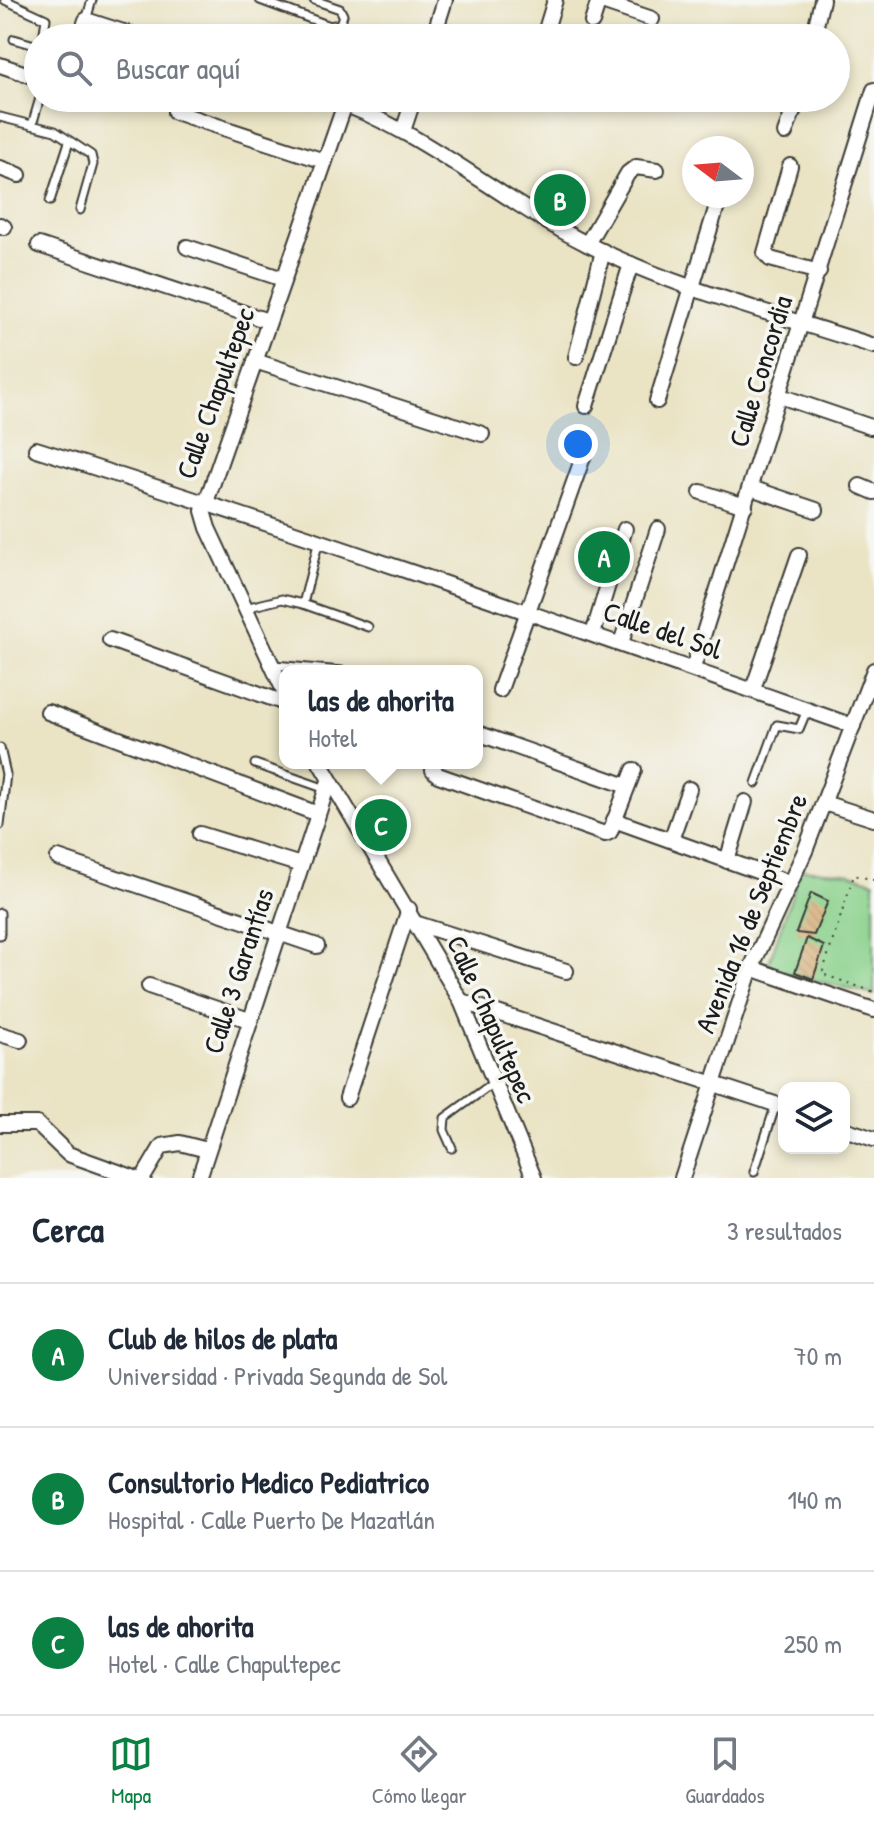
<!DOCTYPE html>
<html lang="es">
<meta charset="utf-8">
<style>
body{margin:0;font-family:"Patrick Hand",sans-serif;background:#f6f6f7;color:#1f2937}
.controls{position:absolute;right:24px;bottom:24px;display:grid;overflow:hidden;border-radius:16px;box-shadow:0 4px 12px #0003}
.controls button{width:72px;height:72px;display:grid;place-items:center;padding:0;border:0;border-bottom:2px solid #e0e1e3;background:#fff;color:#1f2937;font:40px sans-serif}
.compass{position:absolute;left:682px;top:136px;width:72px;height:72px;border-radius:50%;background:#fff;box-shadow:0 4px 12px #0003;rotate:286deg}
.you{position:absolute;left:578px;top:444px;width:28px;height:28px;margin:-20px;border:6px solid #fff;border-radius:50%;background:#1a73e8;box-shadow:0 0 0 12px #1a73e833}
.badge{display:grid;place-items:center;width:52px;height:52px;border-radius:50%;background:#0b8043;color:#fff;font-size:26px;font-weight:700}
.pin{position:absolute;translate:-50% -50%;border:4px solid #fff;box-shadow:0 2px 8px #0006}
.popup{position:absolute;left:279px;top:665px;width:204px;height:104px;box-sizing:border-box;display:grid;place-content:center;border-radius:16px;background:#fff;filter:drop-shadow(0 2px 6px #0005);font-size:26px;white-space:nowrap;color:#747a83}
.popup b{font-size:30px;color:#1f2937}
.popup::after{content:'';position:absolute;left:50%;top:100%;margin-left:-16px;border:16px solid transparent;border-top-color:#fff}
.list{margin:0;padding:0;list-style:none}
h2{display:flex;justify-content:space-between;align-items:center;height:104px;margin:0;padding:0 32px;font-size:34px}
h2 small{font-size:26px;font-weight:400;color:#747a83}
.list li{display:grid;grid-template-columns:52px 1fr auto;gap:24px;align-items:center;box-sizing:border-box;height:144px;padding:0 32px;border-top:2px solid #e0e1e3}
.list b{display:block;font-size:30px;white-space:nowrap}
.list p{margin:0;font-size:26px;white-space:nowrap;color:#747a83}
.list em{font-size:26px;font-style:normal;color:#747a83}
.icon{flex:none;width:44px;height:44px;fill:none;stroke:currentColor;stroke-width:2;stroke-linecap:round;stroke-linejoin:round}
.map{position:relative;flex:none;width:874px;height:1178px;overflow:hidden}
.search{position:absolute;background:#fff;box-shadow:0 4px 12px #0003;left:24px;right:24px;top:24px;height:88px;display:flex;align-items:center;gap:20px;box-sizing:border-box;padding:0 28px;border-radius:44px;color:#747a83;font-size:30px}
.sheet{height:536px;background:#fff}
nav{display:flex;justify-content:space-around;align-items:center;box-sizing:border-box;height:112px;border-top:2px solid #e0e1e3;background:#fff;font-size:22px;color:#747a83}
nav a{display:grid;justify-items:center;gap:4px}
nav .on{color:#0b8043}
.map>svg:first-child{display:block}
.park{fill:#8bd18c;stroke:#547654;stroke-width:2}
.building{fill:url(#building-back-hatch)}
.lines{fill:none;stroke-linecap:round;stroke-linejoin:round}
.lane-casing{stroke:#3b3a35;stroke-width:11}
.street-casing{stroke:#3b3a35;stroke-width:18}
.path{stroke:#3b3a35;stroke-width:2;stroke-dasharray:2 6;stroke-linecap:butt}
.lane{stroke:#fff;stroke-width:7}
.street{stroke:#fff;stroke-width:14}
.labels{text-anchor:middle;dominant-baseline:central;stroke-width:7;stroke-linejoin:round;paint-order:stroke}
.street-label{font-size:28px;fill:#1c1c1c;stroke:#f6f6f2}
</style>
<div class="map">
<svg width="874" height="1178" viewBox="0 0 874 1178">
<defs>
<pattern id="building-back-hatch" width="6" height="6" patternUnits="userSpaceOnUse" patternTransform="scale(2)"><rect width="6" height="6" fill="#dab482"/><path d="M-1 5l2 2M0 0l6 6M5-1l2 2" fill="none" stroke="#ba9a70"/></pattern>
</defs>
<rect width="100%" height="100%" fill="#f6f6f2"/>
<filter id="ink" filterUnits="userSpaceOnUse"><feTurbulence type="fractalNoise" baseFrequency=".0125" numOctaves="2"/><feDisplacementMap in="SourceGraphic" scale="16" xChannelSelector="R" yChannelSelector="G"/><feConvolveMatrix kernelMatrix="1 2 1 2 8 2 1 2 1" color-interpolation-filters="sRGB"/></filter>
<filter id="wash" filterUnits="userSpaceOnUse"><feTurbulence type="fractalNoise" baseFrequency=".006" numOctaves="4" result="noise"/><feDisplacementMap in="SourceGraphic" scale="32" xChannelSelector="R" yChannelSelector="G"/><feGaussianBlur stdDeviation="1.8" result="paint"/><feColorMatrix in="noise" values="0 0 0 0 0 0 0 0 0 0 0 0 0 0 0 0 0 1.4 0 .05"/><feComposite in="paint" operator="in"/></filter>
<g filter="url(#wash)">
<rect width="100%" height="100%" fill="#eae3c4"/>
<path class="park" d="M801,869L848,873L874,881V995L767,968Z"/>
<g id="blocks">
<g class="building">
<path d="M811,893L828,901L814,935L796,933Z"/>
<path d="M807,938L824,946L813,979L795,972Z"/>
</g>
</g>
</g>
<g filter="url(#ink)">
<use href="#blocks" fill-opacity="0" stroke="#3b3a35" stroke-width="2"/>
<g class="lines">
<g class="lane-casing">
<g id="lane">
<path d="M5,0L46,19L43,38"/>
<path d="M260,0L330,26L340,24L343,15L340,9L314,0"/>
<path d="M86,20L92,0"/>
<path d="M14,39L38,46"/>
<path d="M0,117L55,131L91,155L93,164L80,210"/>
<path d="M32,125L40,98"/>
<path d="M50,201L69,142"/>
<path d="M303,604L368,627"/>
<path d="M245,608L282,599L303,604L319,540"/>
<path d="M274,665L342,671"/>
<path d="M0,748L6,774L0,825"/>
<path d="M255,764L326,789"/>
<path d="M756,783L777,725L799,729L807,710"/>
<path d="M0,913V935"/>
<path d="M452,1148L444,1130L445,1118L493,1083"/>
<path d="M754,1172L776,1104"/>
</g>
</g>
<g class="street-casing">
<g id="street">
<path d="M599,1L652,19"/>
<path d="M592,22L599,0"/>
<path d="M545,33L555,0"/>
<path d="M80,38L86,20L142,38"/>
<path d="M433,38L445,0"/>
<path d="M813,38L822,0"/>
<path d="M0,65L38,78"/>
<path d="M327,98C422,129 498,199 587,244C677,289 778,315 874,346"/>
<path d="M175,112L324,161"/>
<path d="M403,131L414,98"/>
<path d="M785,133L798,98"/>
<path d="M790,166L765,253L770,259L819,272"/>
<path d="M0,168L19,175"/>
<path d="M0,225L4,227"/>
<path d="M587,244L628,173L636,167L657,170"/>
<path d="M39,245L268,321"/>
<path d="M187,247L283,279"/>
<path d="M576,357L603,251"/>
<path d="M255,361L482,434"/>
<path d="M780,396L871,427"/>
<path d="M657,401L720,196"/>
<path d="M586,406L631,264"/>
<path d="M36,449C311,535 582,631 853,726"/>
<path d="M860,486L874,492"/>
<path d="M751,488L816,510"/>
<path d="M701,492L745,506"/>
<path d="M593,634L625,529"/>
<path d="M110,640L285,703"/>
<path d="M621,643L658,529"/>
<path d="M693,668L874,90"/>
<path d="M753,689L799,555"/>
<path d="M500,690L588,443"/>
<path d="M285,693L208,528L203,511L345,104"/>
<path d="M48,712L318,814"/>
<path d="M477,733L627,786"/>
<path d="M320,763L461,1001L534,1178"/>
<path d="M435,763L433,770L438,775L605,834L610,832L634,770"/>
<path d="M824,803L874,819"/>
<path d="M614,820L790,883"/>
<path d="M200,834L301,865"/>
<path d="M671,840L689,789"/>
<path d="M58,858L317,946"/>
<path d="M727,861L745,802"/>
<path d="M418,924L566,971"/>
<path d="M751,968L874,1010"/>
<path d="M149,986L249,1020"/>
<path d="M461,1001L784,1107"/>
<path d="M0,1034L20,1040"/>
<path d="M347,1098L409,909"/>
<path d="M0,1124H37L68,1154L135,1178"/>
<path d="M844,1129L874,1139"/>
<path d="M143,1178L162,1146L180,1143L207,1150"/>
<path d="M199,1178L329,781"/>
<path d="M682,1178L751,968L805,851L874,670"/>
</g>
</g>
<path class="path" d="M874,880L854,875L822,974L874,992"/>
<use href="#lane" class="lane"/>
<use href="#street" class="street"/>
</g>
</g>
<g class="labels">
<g class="street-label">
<text transform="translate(760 371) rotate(-73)">Calle Concordia</text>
<text transform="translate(215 393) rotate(-70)">Calle Chapultepec</text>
<text transform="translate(663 630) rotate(19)">Calle del Sol</text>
<text transform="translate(751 913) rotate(-68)">Avenida 16 de Septiembre</text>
<text transform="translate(238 971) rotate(-72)">Calle 3 Garantías</text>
<text transform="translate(492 1019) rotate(66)">Calle Chapultepec</text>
</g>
</g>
</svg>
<div class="controls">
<button><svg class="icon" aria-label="layers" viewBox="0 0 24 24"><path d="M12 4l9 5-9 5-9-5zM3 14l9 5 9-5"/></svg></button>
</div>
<svg class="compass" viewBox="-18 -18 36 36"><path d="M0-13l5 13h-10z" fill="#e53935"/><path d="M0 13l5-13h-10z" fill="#747a83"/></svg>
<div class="you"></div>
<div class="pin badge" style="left:604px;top:557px">A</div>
<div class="pin badge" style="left:560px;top:200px">B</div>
<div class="pin badge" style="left:381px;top:825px">C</div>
<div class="popup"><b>las de ahorita</b>Hotel</div>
<div class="search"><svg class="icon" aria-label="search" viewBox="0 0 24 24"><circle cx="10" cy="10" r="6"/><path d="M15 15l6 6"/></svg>Buscar aquí</div>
</div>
<section class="sheet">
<h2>Cerca<small>3 resultados</small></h2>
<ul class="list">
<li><span class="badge">A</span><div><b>Club de hilos de plata</b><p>Universidad · Privada Segunda de Sol</p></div><em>70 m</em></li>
<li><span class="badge">B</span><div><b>Consultorio Medico Pediatrico</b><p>Hospital · Calle Puerto De Mazatlán</p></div><em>140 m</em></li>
<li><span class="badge">C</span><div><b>las de ahorita</b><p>Hotel · Calle Chapultepec</p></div><em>250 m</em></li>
</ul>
</section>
<nav>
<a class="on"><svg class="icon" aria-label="map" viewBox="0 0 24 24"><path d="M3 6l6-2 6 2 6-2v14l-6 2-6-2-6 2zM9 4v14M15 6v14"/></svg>Mapa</a>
<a><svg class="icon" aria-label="directions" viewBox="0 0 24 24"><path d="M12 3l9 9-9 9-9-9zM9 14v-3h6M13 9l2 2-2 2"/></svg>Cómo llegar</a>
<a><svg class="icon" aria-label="saved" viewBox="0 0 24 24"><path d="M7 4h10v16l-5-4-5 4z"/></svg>Guardados</a>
</nav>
